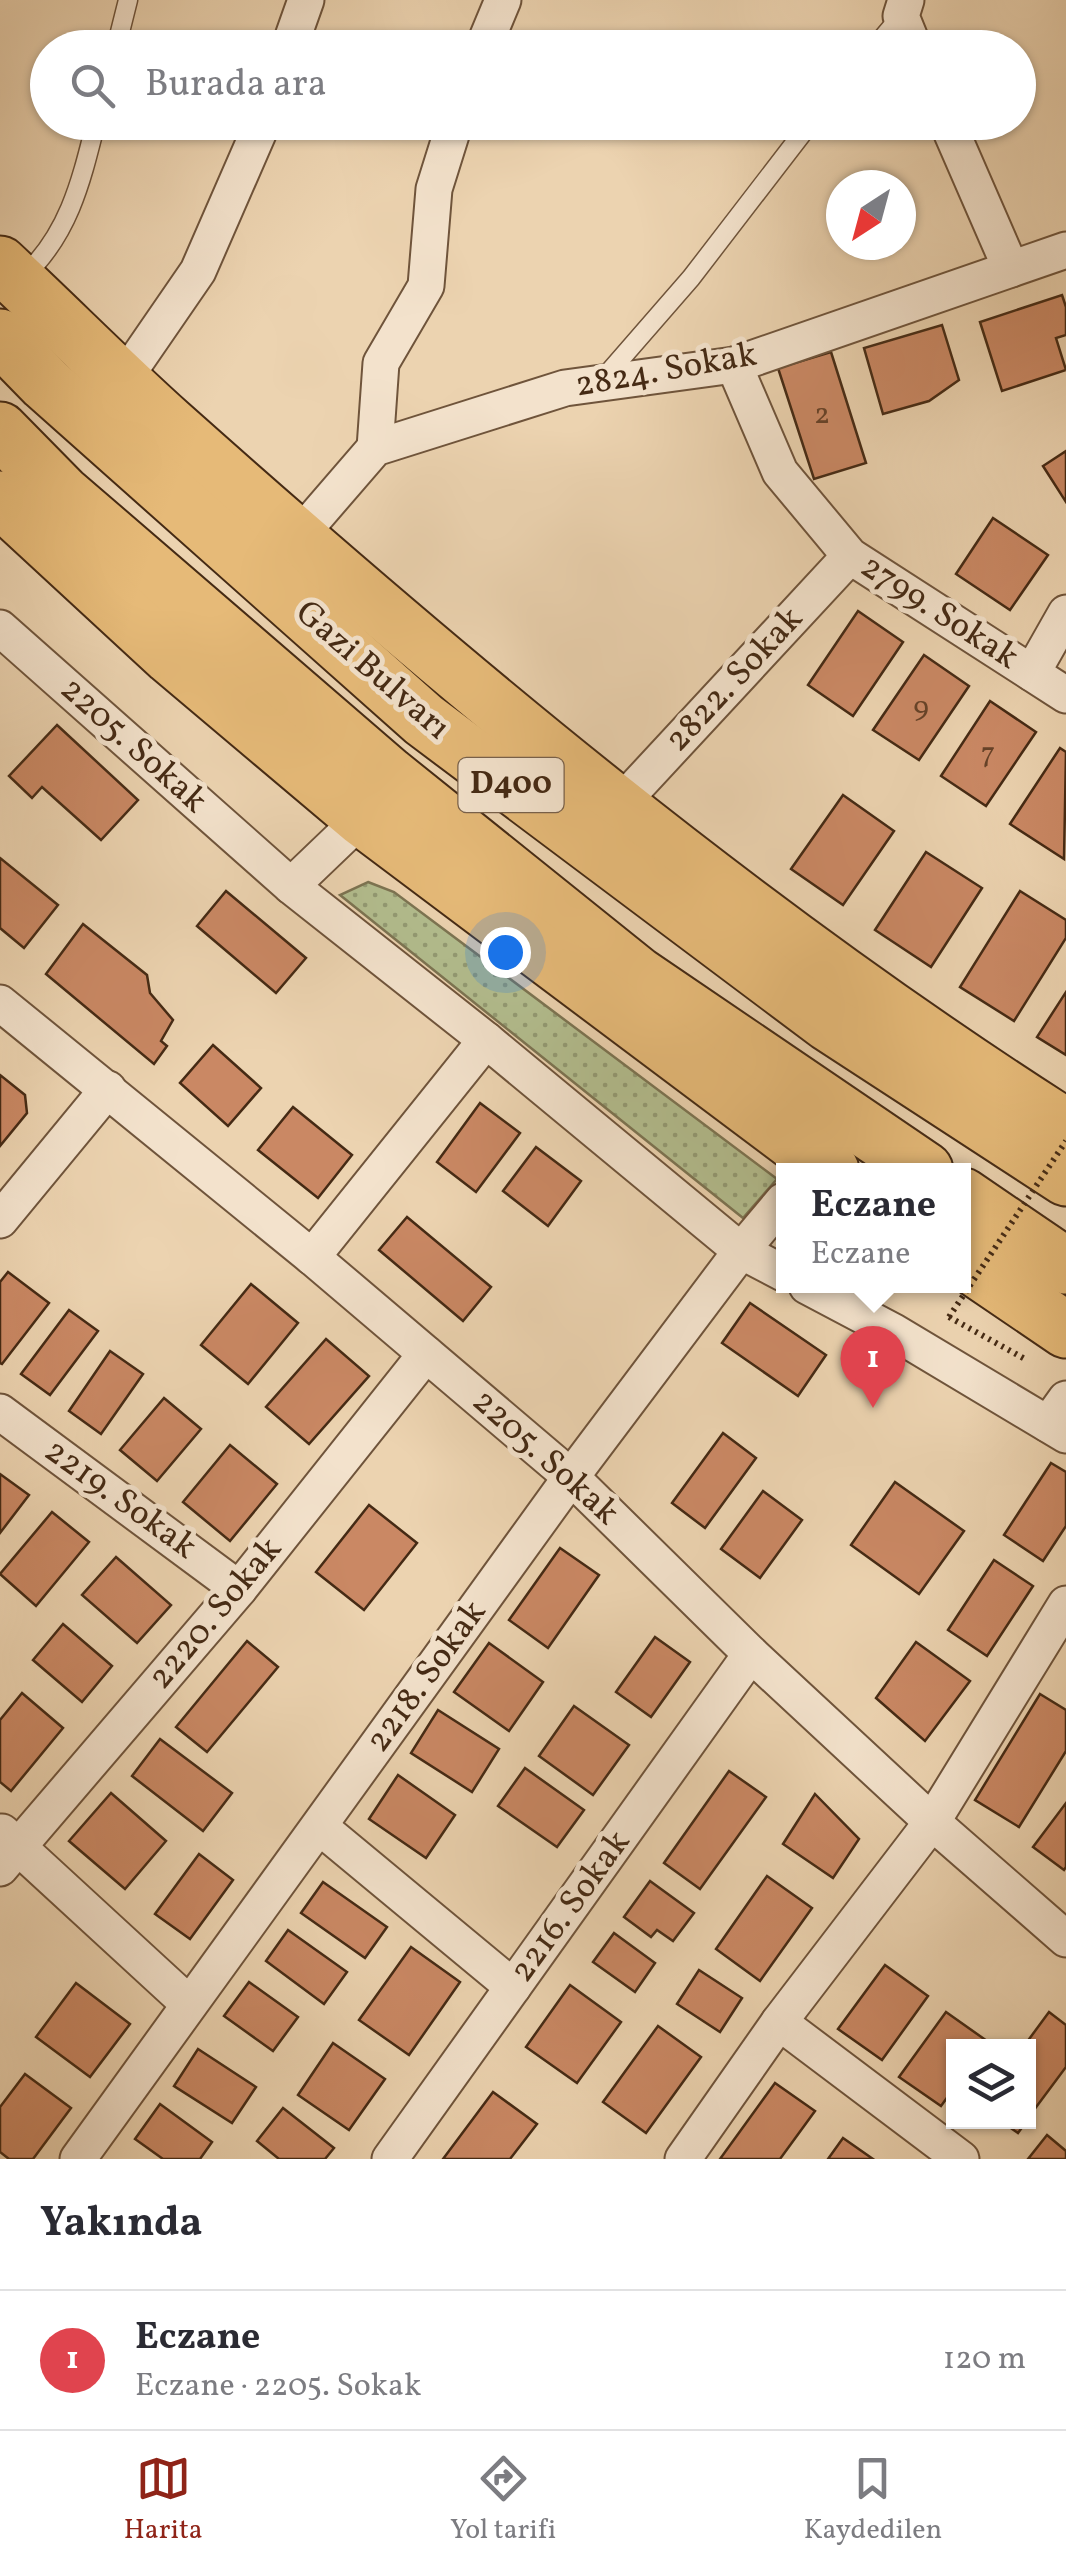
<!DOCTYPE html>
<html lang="tr">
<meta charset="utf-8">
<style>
body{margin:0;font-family:Vollkorn,serif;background:#f7f7f7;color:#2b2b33}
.controls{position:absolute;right:30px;bottom:30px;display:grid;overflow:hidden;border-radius:0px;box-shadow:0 2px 8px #0004}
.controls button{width:90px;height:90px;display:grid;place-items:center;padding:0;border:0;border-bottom:2px solid #e1e1e2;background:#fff;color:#2b2b33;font:50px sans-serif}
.compass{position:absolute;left:826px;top:170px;width:90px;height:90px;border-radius:50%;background:#fff;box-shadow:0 2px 8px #0004;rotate:216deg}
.you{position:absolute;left:505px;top:952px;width:35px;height:35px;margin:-25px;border:8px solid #fff;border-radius:50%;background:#1a73e8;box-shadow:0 0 0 15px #1a73e833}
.badge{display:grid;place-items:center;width:65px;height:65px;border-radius:50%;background:#8f2418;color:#fff;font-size:32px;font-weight:700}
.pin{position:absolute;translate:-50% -82px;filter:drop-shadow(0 2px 5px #0008)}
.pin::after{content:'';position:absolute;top:52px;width:35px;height:30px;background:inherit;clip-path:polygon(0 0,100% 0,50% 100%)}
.popup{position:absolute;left:776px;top:1163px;width:195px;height:130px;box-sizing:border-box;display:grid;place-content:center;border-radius:0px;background:#fff;filter:drop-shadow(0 2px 8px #0005);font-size:32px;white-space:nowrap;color:#7c7c81}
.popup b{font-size:38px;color:#2b2b33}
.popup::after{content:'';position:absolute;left:50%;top:100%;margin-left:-20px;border:20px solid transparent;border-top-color:#fff}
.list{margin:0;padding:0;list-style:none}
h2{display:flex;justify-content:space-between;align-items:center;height:130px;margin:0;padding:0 40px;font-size:42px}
h2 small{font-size:32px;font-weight:400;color:#7c7c81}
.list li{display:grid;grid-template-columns:65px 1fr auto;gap:30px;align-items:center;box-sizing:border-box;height:140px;padding:0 40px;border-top:2px solid #e1e1e2}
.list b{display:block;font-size:38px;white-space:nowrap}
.list p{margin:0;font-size:32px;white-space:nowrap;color:#7c7c81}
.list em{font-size:32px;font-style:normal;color:#7c7c81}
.icon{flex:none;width:55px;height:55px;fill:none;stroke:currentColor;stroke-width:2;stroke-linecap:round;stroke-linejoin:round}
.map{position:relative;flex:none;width:1066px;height:2159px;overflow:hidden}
.search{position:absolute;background:#fff;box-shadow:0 2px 8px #0004;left:30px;right:30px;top:30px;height:110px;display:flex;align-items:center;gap:25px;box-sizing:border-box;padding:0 35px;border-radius:55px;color:#7c7c81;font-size:38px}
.sheet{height:270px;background:#fff}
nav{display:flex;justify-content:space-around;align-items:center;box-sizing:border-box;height:140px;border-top:2px solid #e1e1e2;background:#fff;font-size:28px;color:#7c7c81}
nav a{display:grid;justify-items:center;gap:5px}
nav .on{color:#8f2418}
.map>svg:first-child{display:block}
.grass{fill:url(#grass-dots);stroke:#7c7452;stroke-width:2.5}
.building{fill:#ca8864;stroke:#452a14;stroke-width:2.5}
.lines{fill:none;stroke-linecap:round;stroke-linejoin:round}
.service-casing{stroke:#6f543b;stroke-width:21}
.minor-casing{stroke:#6f543b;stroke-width:39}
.trunk-casing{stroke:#452a14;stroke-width:59}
.path{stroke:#452a14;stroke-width:6;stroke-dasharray:2.5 5;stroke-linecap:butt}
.service{stroke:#f3e2cc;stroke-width:18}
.minor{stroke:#f3e2cc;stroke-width:35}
.trunk{stroke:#e6ba78;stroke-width:55}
.path-bridge{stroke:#452a14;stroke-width:6;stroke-dasharray:2.5 5;stroke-linecap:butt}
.labels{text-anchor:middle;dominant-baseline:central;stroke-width:10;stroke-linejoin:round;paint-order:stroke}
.number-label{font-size:30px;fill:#664228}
.shield{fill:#f3e2cc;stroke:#79614b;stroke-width:2.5}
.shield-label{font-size:32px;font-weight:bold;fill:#452a14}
.street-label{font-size:35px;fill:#452a14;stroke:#f3e2cc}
</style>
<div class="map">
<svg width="1066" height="2159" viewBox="0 0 1066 2159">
<defs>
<pattern id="grass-dots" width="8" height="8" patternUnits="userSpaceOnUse" patternTransform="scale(2.5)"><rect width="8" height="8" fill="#b3be8f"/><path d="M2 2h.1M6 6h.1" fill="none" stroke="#939b74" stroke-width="1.8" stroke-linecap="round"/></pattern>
</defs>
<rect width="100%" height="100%" fill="#ecd3b0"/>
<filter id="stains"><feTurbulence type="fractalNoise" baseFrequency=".002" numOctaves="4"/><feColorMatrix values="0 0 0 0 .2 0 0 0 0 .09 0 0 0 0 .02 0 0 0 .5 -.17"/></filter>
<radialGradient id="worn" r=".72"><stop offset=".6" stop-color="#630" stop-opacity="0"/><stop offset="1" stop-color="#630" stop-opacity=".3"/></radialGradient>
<path class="grass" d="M368,882L394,892L777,1179L743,1218L340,895Z"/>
<g class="building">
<path d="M1062,295L1066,307V335L1056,338L1066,370L1002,391L980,322Z"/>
<path d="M942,325L959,380L929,401L883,414L864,348Z"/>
<path d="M831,352L866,463L814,479L778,368Z"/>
<path d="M1066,451V502L1043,466Z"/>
<path d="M993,518L1048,555L1010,610L956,574Z"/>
<path d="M858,611L903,642L853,716L808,685Z"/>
<path d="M924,655L969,686L919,760L873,730Z"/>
<path d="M990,701L1036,732L986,806L941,776Z"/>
<path d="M57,725L138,800L101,840L42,787L32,798L9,776Z"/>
<path d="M1060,748L1066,752L1064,859L1010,824Z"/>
<path d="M843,795L894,831L843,905L791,869Z"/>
<path d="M926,852L982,888L931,967L875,930Z"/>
<path d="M0,858L58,905L24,948L0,928Z"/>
<path d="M226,891L306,958L276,993L197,926Z"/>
<path d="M1020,891L1066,920V938L1014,1021L960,987Z"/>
<path d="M83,924L147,975L150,993L173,1020L161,1041L167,1046L154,1064L46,974Z"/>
<path d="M1066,992V1055L1037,1037Z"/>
<path d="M213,1045L261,1088L228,1126L180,1083Z"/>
<path d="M0,1075L25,1095L27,1113L0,1146Z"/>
<path d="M480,1103L520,1133L476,1192L437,1162Z"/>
<path d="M293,1107L352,1155L318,1198L258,1150Z"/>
<path d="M536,1147L581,1181L548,1226L503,1191Z"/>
<path d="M407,1217L491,1287L463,1321L379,1250Z"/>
<path d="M8,1272L49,1303L2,1364L0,1363V1282Z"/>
<path d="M251,1284L298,1323L248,1384L201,1345Z"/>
<path d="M750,1303L826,1355L798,1396L722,1343Z"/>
<path d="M69,1310L98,1331L50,1395L21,1374Z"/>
<path d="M326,1339L369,1376L309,1444L266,1407Z"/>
<path d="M110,1351L143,1374L101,1434L69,1411Z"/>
<path d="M164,1398L201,1429L157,1481L120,1450Z"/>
<path d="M723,1433L756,1458L705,1528L672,1503Z"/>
<path d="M230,1445L277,1484L230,1541L183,1502Z"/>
<path d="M1051,1463L1066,1472V1526L1043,1561L1004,1535Z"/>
<path d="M0,1474L29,1495L0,1533Z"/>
<path d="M895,1482L964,1531L919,1594L851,1545Z"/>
<path d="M763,1491L802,1520L760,1578L721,1549Z"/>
<path d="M369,1505L417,1543L364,1610L316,1572Z"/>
<path d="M52,1512L89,1542L36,1606L0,1574Z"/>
<path d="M560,1548L599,1575L548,1648L509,1620Z"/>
<path d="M116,1557L171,1605L137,1643L82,1595Z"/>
<path d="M994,1560L1033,1586L987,1656L948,1630Z"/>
<path d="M63,1624L112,1666L82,1702L33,1660Z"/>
<path d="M655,1637L690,1662L651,1717L616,1692Z"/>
<path d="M247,1641L278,1667L207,1752L176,1727Z"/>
<path d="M916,1642L970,1681L925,1741L876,1698Z"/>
<path d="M489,1643L543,1682L509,1731L454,1692Z"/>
<path d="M22,1693L63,1728L11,1791L0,1782V1720Z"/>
<path d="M1040,1694L1066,1710V1751L1019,1827L975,1800Z"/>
<path d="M574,1706L629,1745L593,1795L539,1756Z"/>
<path d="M438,1710L499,1749L472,1792L411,1753Z"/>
<path d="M160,1739L232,1793L203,1831L132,1776Z"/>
<path d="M525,1768L584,1810L557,1847L498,1806Z"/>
<path d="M729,1771L766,1797L700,1889L664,1863Z"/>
<path d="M398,1775L455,1815L426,1858L369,1819Z"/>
<path d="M111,1793L166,1841L125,1889L69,1841Z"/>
<path d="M815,1794L859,1839L833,1878L783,1844Z"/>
<path d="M1066,1803V1867L1064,1870L1033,1847Z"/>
<path d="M199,1854L233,1880L190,1939L155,1914Z"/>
<path d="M767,1876L812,1908L760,1981L716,1949Z"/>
<path d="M650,1881L694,1913L673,1941L657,1930L651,1937L624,1917Z"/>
<path d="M323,1882L387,1927L365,1958L301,1913Z"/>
<path d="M288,1930L347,1972L324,2004L266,1961Z"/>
<path d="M614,1933L655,1963L635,1992L593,1962Z"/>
<path d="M411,1947L460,1982L409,2055L359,2020Z"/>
<path d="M885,1965L928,1996L882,2060L838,2029Z"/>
<path d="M699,1970L742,1998L720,2032L677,2004Z"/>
<path d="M249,1982L298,2017L273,2051L224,2016Z"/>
<path d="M76,1983L130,2024L90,2077L36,2037Z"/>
<path d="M570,1985L621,2022L577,2083L526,2047Z"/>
<path d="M946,2012L987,2041L983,2046H954V2088L941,2106L899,2077Z"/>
<path d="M1049,2012L1066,2025V2067L1028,2118V2046H1024Z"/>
<path d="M658,2026L701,2057L646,2133L603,2102Z"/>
<path d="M333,2043L385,2079L349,2130L298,2095Z"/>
<path d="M198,2049L256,2087L232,2123L174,2086Z"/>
<path d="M25,2074L71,2108L33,2159H9L0,2152V2107Z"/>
<path d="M775,2083L815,2111L780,2159H720Z"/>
<path d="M493,2092L537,2124L510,2159H443Z"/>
<path d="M160,2104L212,2142L200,2159H163L135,2139Z"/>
<path d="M283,2108L334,2148L325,2159H279L257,2141Z"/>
<path d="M1002,2122H1026L1018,2133Z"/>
<path d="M1047,2135L1066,2151V2159H1028Z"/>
<path d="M843,2138L873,2159H828Z"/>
</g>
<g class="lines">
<g class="service-casing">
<g id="service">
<path d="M116,48L128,0"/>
<path d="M874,48L901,16"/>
<path d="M23,277C69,234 81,182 96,122"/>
<path d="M604,378L691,278L811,122"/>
</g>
</g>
<g class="minor-casing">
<g id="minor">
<path d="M906,0L901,16L914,48"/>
<path d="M289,48L306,0"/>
<path d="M483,48L503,0"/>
<path d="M947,122L1011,269"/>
<path d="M734,365L780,472L850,556L1066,695"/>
<path d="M123,380L198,271L263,122"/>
<path d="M375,448L381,363L426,286L434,189L455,122"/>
<path d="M299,536L375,448L565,388L734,365L1066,250"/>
<path d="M0,628L291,886L486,1040L741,1251L783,1273"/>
<path d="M1032,673L1066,613"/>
<path d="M620,804L850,556"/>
<path d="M291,886L362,818"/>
<path d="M0,1003L312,1257L571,1477L751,1654L932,1822L1066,1939"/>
<path d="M0,1220L108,1089"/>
<path d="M312,1257L486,1040"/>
<path d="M807,1286L894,1332L1066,1435"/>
<path d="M0,1412L239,1589"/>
<path d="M1048,1424L1066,1399"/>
<path d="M320,1827L513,1987"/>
<path d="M2,1832L189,2004"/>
<path d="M0,1868L239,1589L426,1354"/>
<path d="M779,2022L961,2159"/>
<path d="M78,2159L571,1477L741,1251L783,1201"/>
<path d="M390,2159L751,1654"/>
<path d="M683,2159L779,2022L932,1822L1066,1604"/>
</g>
</g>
<g class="trunk-casing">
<g id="trunk">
<path d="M0,264C57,317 112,373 170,425C452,676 747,924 1066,1127"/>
<path d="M0,337L45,383L424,720L828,1023L1066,1178"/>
<path d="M0,430L62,493L389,775L638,975L925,1170"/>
<path d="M0,499L170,656L362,818L831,1170"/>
<path d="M963,1196L1066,1266"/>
<path d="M963,1260L1066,1330"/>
</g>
</g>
<path class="path" d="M949,1317L1025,1359"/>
<use href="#service" class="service"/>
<use href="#minor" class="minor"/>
<use href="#trunk" class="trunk"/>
<path class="path-bridge" d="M949,1317L1066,1141"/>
</g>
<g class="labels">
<g class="number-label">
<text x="822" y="415">2</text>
<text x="921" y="708">9</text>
<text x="988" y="754">7</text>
</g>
<rect class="shield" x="458.5" y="758" width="105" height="54" rx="8"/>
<g class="shield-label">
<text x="511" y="785">D400</text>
</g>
<g class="street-label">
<text transform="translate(666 371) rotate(-10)">2824. Sokak</text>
<text transform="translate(939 613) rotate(33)">2799. Sokak</text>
<text transform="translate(372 671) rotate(41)">Gazi Bulvarı</text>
<text transform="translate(735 680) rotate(-47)">2822. Sokak</text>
<text transform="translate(133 746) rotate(42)">2205. Sokak</text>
<text transform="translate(545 1458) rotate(42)">2205. Sokak</text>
<text transform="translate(120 1500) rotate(36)">2219. Sokak</text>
<text transform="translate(216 1614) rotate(-50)">2220. Sokak</text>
<text transform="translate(427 1677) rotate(-54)">2218. Sokak</text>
<text transform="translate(571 1907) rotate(-54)">2216. Sokak</text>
</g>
</g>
<rect width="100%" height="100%" filter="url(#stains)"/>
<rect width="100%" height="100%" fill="url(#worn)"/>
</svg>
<div class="controls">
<button><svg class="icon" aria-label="layers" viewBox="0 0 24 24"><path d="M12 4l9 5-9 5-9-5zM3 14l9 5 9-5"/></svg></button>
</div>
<svg class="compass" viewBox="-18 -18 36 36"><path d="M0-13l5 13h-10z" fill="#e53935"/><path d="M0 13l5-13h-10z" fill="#7c7c81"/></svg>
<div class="you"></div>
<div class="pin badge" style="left:873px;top:1408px;background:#e0444e">1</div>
<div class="popup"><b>Eczane</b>Eczane</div>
<div class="search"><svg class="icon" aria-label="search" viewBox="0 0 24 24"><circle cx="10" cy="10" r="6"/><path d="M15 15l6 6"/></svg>Burada ara</div>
</div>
<section class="sheet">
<h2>Yakında<small></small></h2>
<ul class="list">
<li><span class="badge" style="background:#e0444e">1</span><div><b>Eczane</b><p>Eczane · 2205. Sokak</p></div><em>120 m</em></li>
</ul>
</section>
<nav>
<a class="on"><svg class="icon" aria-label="map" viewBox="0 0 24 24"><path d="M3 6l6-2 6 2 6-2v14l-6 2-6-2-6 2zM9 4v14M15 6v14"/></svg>Harita</a>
<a><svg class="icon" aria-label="directions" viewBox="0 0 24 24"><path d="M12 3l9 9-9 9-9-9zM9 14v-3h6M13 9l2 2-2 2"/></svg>Yol tarifi</a>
<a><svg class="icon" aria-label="saved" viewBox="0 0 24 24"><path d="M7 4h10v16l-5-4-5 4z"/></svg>Kaydedilen</a>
</nav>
